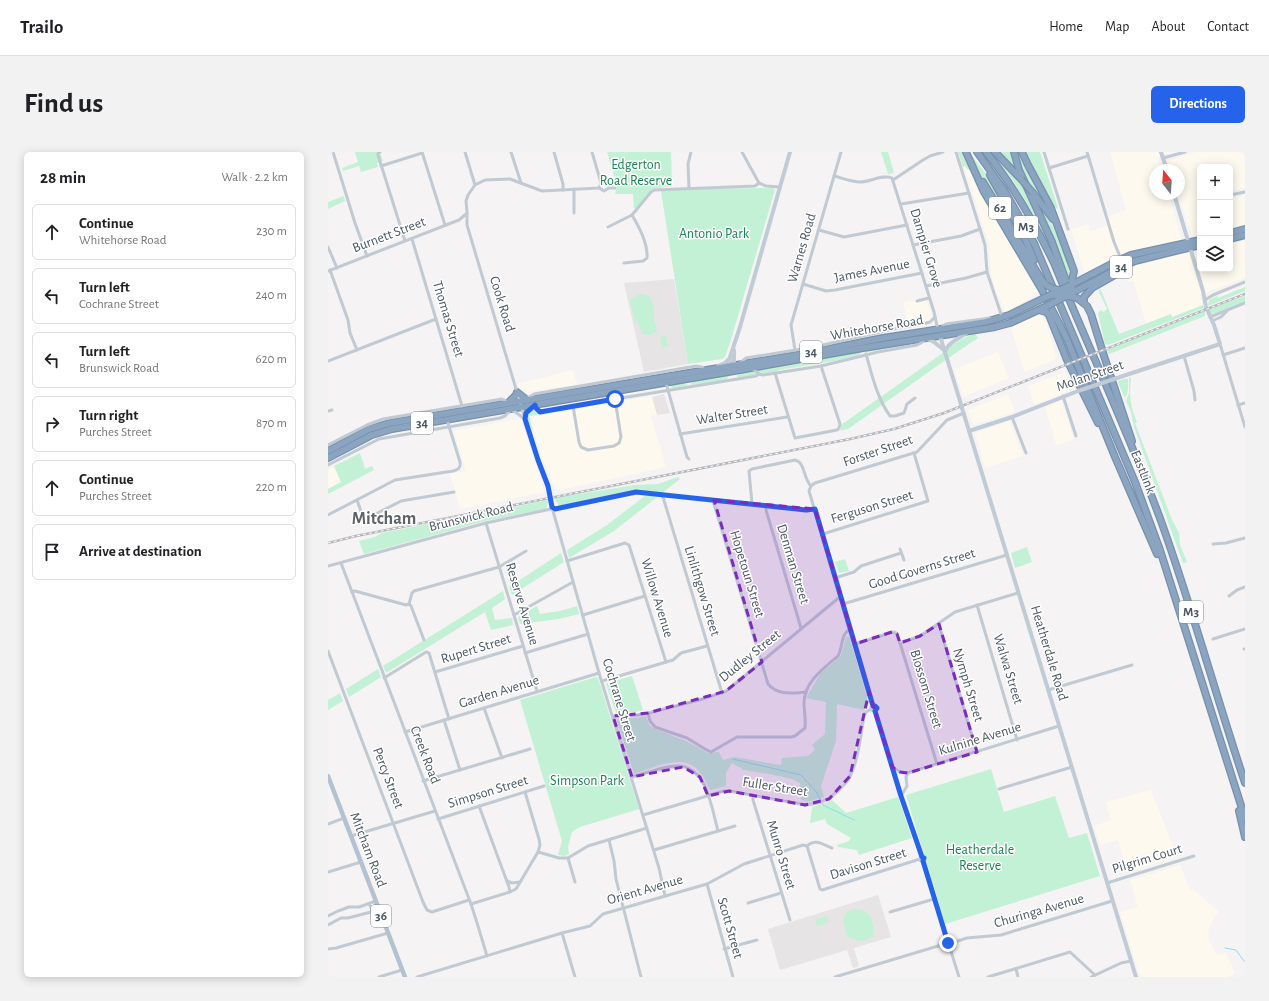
<!DOCTYPE html>
<meta charset="utf-8">
<style>
body{margin:0;font-family:"Alegreya Sans",sans-serif;background:#f2f2f2;color:#202124}
.controls{position:absolute;right:12px;top:12px;display:grid;overflow:hidden;border-radius:6px;box-shadow:0 2px 10px #0003}
.controls button{width:36px;height:36px;display:grid;place-items:center;padding:0;border:0;border-bottom:1px solid #e0e0e0;background:#fff;color:#202124;font:20px sans-serif}
.compass{position:absolute;left:821px;top:12px;width:36px;height:36px;border-radius:50%;background:#fff;box-shadow:0 2px 10px #0003;rotate:343deg}
.stop{position:absolute;width:12px;height:12px;margin:-9px;border:3px solid #2563eb;border-radius:50%;background:#fff}
.stop.end{background:#2563eb;border-color:#fff;box-shadow:0 1px 4px #0008}
.list{margin:0;padding:0;list-style:none}
h2{display:flex;justify-content:space-between;align-items:center;height:52px;margin:0;padding:0 16px;font-size:17px}
h2 small{font-size:13px;font-weight:400;color:#757577}
.list li{display:grid;grid-template-columns:26px 1fr auto;gap:12px;align-items:center;box-sizing:border-box;height:56px;margin:0 8px 8px;padding:0 8px;border:1px solid #e0e0e0;border-radius:6px}
.list b{display:block;font-size:15px;white-space:nowrap}
.list p{margin:0;font-size:13px;white-space:nowrap;color:#757577}
.list em{font-size:13px;font-style:normal;color:#757577}
.icon{flex:none;width:22px;height:22px;fill:none;stroke:currentColor;stroke-width:2;stroke-linecap:round;stroke-linejoin:round}
.map{position:relative;flex:none;width:917px;height:825px;overflow:hidden;border-radius:6px}
header{display:flex;align-items:center;gap:24px;box-sizing:border-box;height:56px;padding:0 20px;background:#fff;border-bottom:1px solid #e0e0e0}
header strong{font-size:19px}
nav{display:flex;gap:22px;margin-inline-start:auto;font-size:14px}
.intro{display:flex;align-items:center;justify-content:space-between;box-sizing:border-box;height:96px;padding:0 24px}
h1{margin:0;font-size:28px}
.button{padding:10px 18px;border-radius:6px;background:#2563eb;color:#fff;font-size:14px;font-weight:700}
main{display:flex;gap:24px;padding:0 24px}
aside{flex:1;background:#fff;border-radius:6px;box-shadow:0 2px 10px #0003}
.map>svg:first-child{display:block}
.commercial{fill:#fdf9ef}
.education{fill:#e6e4e5}
.green{fill:#c3f1d5}
.lines{fill:none;stroke-linecap:round;stroke-linejoin:round}
.stream{stroke:#90daee;stroke-width:1}
.highway-casing{stroke:#7690ad;stroke-width:8}
.street{stroke:#c1cad2;stroke-width:3}
.secondary{stroke:#c1cbd6;stroke-width:4}
.primary{stroke:#b3c2d1;stroke-width:4.5}
.highway{stroke:#8ba5c1;stroke-width:5.5}
.rail-casing{stroke:#b5b8bd;stroke-width:2.5}
.rail{stroke:#fff;stroke-width:1;stroke-dasharray:3;stroke-linecap:butt}
.highway-bridge-casing{stroke:#7690ad;stroke-width:8;stroke-linecap:butt}
.secondary-bridge{stroke:#c1cbd6;stroke-width:4}
.highway-bridge{stroke:#8ba5c1;stroke-width:5.5}
.route{stroke:#2563eb;stroke-width:5}
.marked{fill:#7b2cbf;fill-opacity:0.2;stroke:#7b2cbf;stroke-width:3;stroke-dasharray:8 5;stroke-linejoin:round}
.labels{text-anchor:middle;dominant-baseline:central;stroke-width:3;stroke-linejoin:round;paint-order:stroke}
.shield{fill:#fff;stroke:#808990;stroke-width:1}
.shield-label{font-size:13px;font-weight:bold;fill:#4a5661}
.park-label{font-size:14px;fill:#17864f;stroke:#fff}
.street-label{font-size:14px;fill:#4a5661;stroke:#fff}
.district-label{font-size:18px;font-weight:bold;fill:#5f6368;stroke:#fff}
</style>
<header>
<strong>Trailo</strong>
<nav><a>Home</a><a>Map</a><a>About</a><a>Contact</a></nav>
</header>
<div class="intro"><h1>Find us</h1><a class="button">Directions</a></div>
<main>
<aside>
<h2>28 min<small>Walk · 2.2 km</small></h2>
<ul class="list">
<li><svg class="icon" aria-label="ahead" viewBox="0 0 24 24"><path d="M12 20V5M6 11l6-6 6 6"/></svg><div><b>Continue</b><p>Whitehorse Road</p></div><em>230 m</em></li>
<li><svg class="icon" aria-label="left" viewBox="0 0 24 24"><path d="M17 20v-9H6M10 6l-5 5 5 5"/></svg><div><b>Turn left</b><p>Cochrane Street</p></div><em>240 m</em></li>
<li><svg class="icon" aria-label="left" viewBox="0 0 24 24"><path d="M17 20v-9H6M10 6l-5 5 5 5"/></svg><div><b>Turn left</b><p>Brunswick Road</p></div><em>620 m</em></li>
<li><svg class="icon" aria-label="right" viewBox="0 0 24 24"><path d="M7 20v-9h11M14 6l5 5-5 5"/></svg><div><b>Turn right</b><p>Purches Street</p></div><em>870 m</em></li>
<li><svg class="icon" aria-label="ahead" viewBox="0 0 24 24"><path d="M12 20V5M6 11l6-6 6 6"/></svg><div><b>Continue</b><p>Purches Street</p></div><em>220 m</em></li>
<li><svg class="icon" aria-label="arrive" viewBox="0 0 24 24"><path d="M6 21V4h12l-3 4 3 4H6"/></svg><div><b>Arrive at destination</b></div></li>
</ul>
</aside>
<div class="map">
<svg width="917" height="825" viewBox="0 0 917 825">
<rect width="100%" height="100%" fill="#f5f3f3"/>
<g class="commercial">
<path d="M782,0H845L830,5L834,18H827V42H841L857,101L872,98V117H902V92L917,88V126L872,143L875,153L844,166L842,162L818,172L805,128L800,130L797,121L791,123L790,124L772,136L756,120L743,77L760,72L762,79L778,74L776,66L798,58Z"/>
<path d="M867,0H917V36L902,39V15H872V84L866,85L864,84L850,42L851,18H843L840,10L842,8Z"/>
<path d="M636,14H637L643,20L646,29L711,140L681,159L677,160L676,158L670,143L669,144L663,121L661,92Z"/>
<path d="M917,43V73L902,77V47Z"/>
<path d="M598,146L604,165L602,169L580,173L575,150Z"/>
<path d="M713,162L719,172L728,205L726,206L727,208L696,220L683,175Z"/>
<path d="M670,200L681,226L635,245L626,217Z"/>
<path d="M245,218L249,232L194,241L192,239L189,232Z"/>
<path d="M737,220L743,238L706,253L700,234Z"/>
<path d="M336,242L342,261L323,264L338,315L227,339L222,322L215,308L203,269L206,264Z"/>
<path d="M680,242L687,260L645,273L640,258Z"/>
<path d="M732,249L734,250L746,288L728,293L717,255Z"/>
<path d="M191,267L193,268L217,340L132,357L122,322L138,319L126,280L128,278Z"/>
<path d="M681,269L682,270L695,304L657,316L647,281Z"/>
<path d="M6,314L13,330L0,337V318Z"/>
<path d="M823,638L849,705L799,720L790,688L772,693L766,674L783,668L778,650Z"/>
<path d="M852,713L862,738H866L891,760L886,765L882,774L880,780L881,789L889,803L898,801L907,822L898,825H812L792,760L810,755L802,728Z"/>
</g>
<g class="education">
<path d="M346,127L360,212L316,220L296,131Z"/>
<path d="M336,242L342,261L329,263L324,245Z"/>
<path d="M550,743L563,785L526,796L531,814L525,816L519,798L452,818L440,777Z"/>
</g>
<g class="green">
<path d="M27,0H52L55,9L49,11L50,15L33,20L31,14L15,19L14,16L30,10Z"/>
<path d="M279,0H343L344,34L324,37L308,57L306,56L305,42H287L289,34Z"/>
<path d="M553,0H560L566,21L560,22Z"/>
<path d="M630,0H636L642,16L640,18L637,14L635,15Z"/>
<path d="M641,0L659,23L667,39H669L698,96L697,97L652,23Z"/>
<path d="M669,0H684L689,20L676,5Z"/>
<path d="M688,0H693L723,61L714,48L699,31L693,18Z"/>
<path d="M699,0H712L730,56L728,57L708,22Z"/>
<path d="M665,1L699,37L729,108L711,70H710L686,30Z"/>
<path d="M445,36L447,38L402,191L397,205L394,207L360,212L333,39L365,37Z"/>
<path d="M16,44L17,49L0,57V50Z"/>
<path d="M707,46C720,64 745,105 741,129Z"/>
<path d="M917,135V139L880,154L881,148L889,144L890,146Z"/>
<path d="M772,136L791,182L843,162L844,165L875,153L876,156L780,193L779,192L777,193L770,161L773,158L775,160L777,159L779,157L771,140Z"/>
<path d="M312,142L321,144L326,156V168L329,178L328,180L322,183H318L314,181L311,172H310L309,169H307L302,148L308,144Z"/>
<path d="M917,144V150L888,161L883,162L881,157Z"/>
<path d="M877,159V164L781,202L779,198Z"/>
<path d="M647,182L650,186L616,209L520,277L510,279L513,277V273L612,203C622,194 634,185 647,182Z"/>
<path d="M338,184L340,194L334,196L332,185Z"/>
<path d="M580,192V193L534,201L540,199V197Z"/>
<path d="M536,199L532,201V203L506,209L451,218L450,219C442,221 435,223 428,218Z"/>
<path d="M425,219L429,222L427,223L409,226L410,221Z"/>
<path d="M396,223H402L398,228L363,233V231L365,230V228Z"/>
<path d="M803,225C801,242 802,254 809,270L807,271L844,368L851,381L852,393L859,410L855,411L806,275L803,260L798,249L801,241V226Z"/>
<path d="M796,227H800C800,234 801,240 797,246L791,233L790,229Z"/>
<path d="M356,230V232L362,233L345,236L341,234L344,232Z"/>
<path d="M205,258H207L213,262L201,264V263L205,279L204,278L202,274L200,273C199,266 198,261 205,258Z"/>
<path d="M32,301L37,317L44,314L46,318L0,342V337L13,330L6,314Z"/>
<path d="M350,325L352,327L286,379L241,406L239,398L279,373L322,340L305,338L231,354L226,346L307,333L330,332Z"/>
<path d="M221,348L218,357L157,369L36,402L31,389L47,385L54,381Z"/>
<path d="M699,395L704,410L687,416L683,401Z"/>
<path d="M233,401L236,410L184,443L181,435Z"/>
<path d="M517,407L521,419L511,421L507,410Z"/>
<path d="M175,439L177,447L164,456L167,468L184,466L185,473L163,478L157,460L58,521L55,514Z"/>
<path d="M209,454L212,462L232,459L249,454L251,462L231,467L192,472L190,466L191,464Z"/>
<path d="M521,484L541,552L536,558L509,552L508,589L493,634L496,645L481,649L473,648L472,631L464,627L441,622L416,618L404,611L398,621V634L382,638C379,632 376,625 371,619C355,600 325,616 306,622L289,568L290,567L309,566L318,564L321,573L325,576L358,589L380,601L391,600L395,608L406,605L453,613L454,606L480,604L487,598L484,593L497,582L498,550L478,546L492,522L513,504L518,485Z"/>
<path d="M50,517L53,525L21,545L18,537Z"/>
<path d="M304,524L315,558L308,560L288,561L278,532L279,531Z"/>
<path d="M268,525L270,526L311,657L252,675L244,680L240,695L241,702L237,704L230,703L234,689L192,548Z"/>
<path d="M12,541L15,549L0,558V548Z"/>
<path d="M663,617L676,660L727,644L741,686L759,681L772,724L617,772L578,643Z"/>
<path d="M570,645L584,686L531,703L529,698L510,695L509,693L521,689L523,686L499,672L497,667L482,671L484,655L501,650L504,648L518,661Z"/>
<path d="M525,757C542,756 547,770 545,785C535,790 529,790 519,784L515,769L518,761Z"/>
<path d="M499,764L501,770L489,774L487,767Z"/>
</g>
<g class="lines">
<g class="stream">
<path d="M405,607L473,623L489,641L495,653L526,668"/>
<path d="M897,796L908,798L916,809"/>
</g>
<g class="highway-casing">
<g id="highway">
<path d="M638,0L656,40L714,138L739,187L787,305L829,402"/>
<path d="M649,0L676,38L706,91L807,330L832,398L917,666"/>
<path d="M658,0C686,34 707,72 726,111C761,197 801,281 833,369C864,455 888,544 917,631"/>
<path d="M667,0L693,27"/>
<path d="M686,0L691,18L724,90L741,137"/>
<path d="M694,0L700,13L723,56L746,119L743,133"/>
<path d="M662,23L696,84L706,108"/>
<path d="M655,30L677,66L713,127L718,133"/>
<path d="M705,41L725,67"/>
<path d="M902,81L917,77"/>
<path d="M902,87L917,83"/>
<path d="M743,133L789,109L803,103L872,88"/>
<path d="M746,140L789,117L807,109L872,93"/>
<path d="M749,146L759,154L763,162L776,204L804,289"/>
<path d="M756,151V145L764,136L799,116"/>
<path d="M711,158L718,160L721,163L739,208L770,271"/>
<path d="M180,251L188,243L189,240L199,248"/>
<path d="M0,299L41,277L62,271L480,201L555,186L657,170L681,163L714,147"/>
<path d="M0,306L44,283L64,277L406,219L535,196L667,175L682,171L719,154"/>
<path d="M911,659L917,685"/>
</g>
</g>
<g class="street">
<path d="M5,0L27,71L39,104"/>
<path d="M52,0L50,1V3L77,89"/>
<path d="M94,0L117,73"/>
<path d="M137,0L147,33"/>
<path d="M183,0L193,31"/>
<path d="M226,0L235,32V38"/>
<path d="M414,0L431,31"/>
<path d="M628,0L657,93L659,120L674,165"/>
<path d="M716,0L740,77"/>
<path d="M759,0L786,90L793,107"/>
<path d="M835,6L857,0"/>
<path d="M53,14L94,1"/>
<path d="M721,16L760,4"/>
<path d="M506,24C514,26 524,30 532,30C542,30 555,22 564,26L606,160L610,178L618,172L662,166"/>
<path d="M565,28L595,8L602,4L615,0"/>
<path d="M431,31L438,34L452,35"/>
<path d="M271,36L276,39L281,36H287"/>
<path d="M361,36L360,12L363,0"/>
<path d="M246,37V61"/>
<path d="M902,43L917,40"/>
<path d="M573,52L641,41"/>
<path d="M280,75L304,63L323,40L326,38L427,34L431,31"/>
<path d="M491,78L516,85L579,73"/>
<path d="M84,87L134,254"/>
<path d="M585,93L633,84L652,77"/>
<path d="M0,95L9,116"/>
<path d="M296,111L315,109L319,106C320,91 311,75 304,63"/>
<path d="M2,118L20,168L22,181L29,198"/>
<path d="M0,119L131,68L138,62"/>
<path d="M475,132L498,139L507,138L594,121"/>
<path d="M598,134L638,126L659,120"/>
<path d="M877,148L885,143L917,130"/>
<path d="M589,149L601,146"/>
<path d="M882,165L917,151"/>
<path d="M884,169L893,165L899,159"/>
<path d="M892,192L917,275"/>
<path d="M467,198L463,173L513,0"/>
<path d="M538,202C544,223 549,246 562,264H567L576,261L579,252L587,246"/>
<path d="M895,203L917,196"/>
<path d="M856,204L866,239L867,248"/>
<path d="M0,209L108,167"/>
<path d="M412,211L418,206L486,195L561,178L598,171L602,170L607,165"/>
<path d="M424,216L431,222L435,223L493,214L550,200L589,193L593,191L597,187"/>
<path d="M447,221L467,286L509,278L511,276L512,272L493,214"/>
<path d="M338,231L359,305L361,307"/>
<path d="M735,244L748,284"/>
<path d="M200,246L206,242L368,214L374,215L377,218"/>
<path d="M910,253L917,251"/>
<path d="M245,254L251,290L253,295L260,298L286,294L291,291L293,285L287,247"/>
<path d="M0,259L4,258"/>
<path d="M684,265L698,301"/>
<path d="M352,282L459,265"/>
<path d="M0,293L39,273L55,267L174,247L178,249L179,251"/>
<path d="M0,313L51,287L172,266L177,264L183,257L197,267L198,261L207,253L210,258L214,259L422,225L428,224L431,222"/>
<path d="M483,334L487,331L589,300L619,268L636,261"/>
<path d="M335,342V345L394,541"/>
<path d="M29,348L35,365L36,367H38L73,349L126,340"/>
<path d="M386,348V352L440,532C450,544 465,541 478,540"/>
<path d="M424,352L421,319L424,317L467,308C477,310 475,326 483,334L481,339L545,554"/>
<path d="M438,354V358L473,476"/>
<path d="M224,355L220,334L210,308L197,267L139,73V60L138,49L140,43L147,33L157,28L182,27L214,39L271,36L273,31L264,0"/>
<path d="M227,357L308,340L478,358L487,357"/>
<path d="M225,359L271,521L331,716L337,744"/>
<path d="M0,363L67,328L125,319C130,318 133,316 132,310L119,268"/>
<path d="M158,371L209,539"/>
<path d="M495,382L600,349L586,301"/>
<path d="M885,392L898,391L917,386"/>
<path d="M572,397L576,408"/>
<path d="M239,409L297,391L301,393L338,510"/>
<path d="M13,411L143,752L150,774L159,804"/>
<path d="M0,414L158,371L223,357"/>
<path d="M507,426L526,420L533,414L573,401"/>
<path d="M24,440L27,439L78,453L81,452"/>
<path d="M901,444L909,438L917,435"/>
<path d="M81,452L84,441L86,439L171,415L198,399"/>
<path d="M81,452L83,454L96,488"/>
<path d="M515,452L679,403"/>
<path d="M649,453L689,588"/>
<path d="M186,463L245,430"/>
<path d="M255,463L317,444"/>
<path d="M611,472L649,600"/>
<path d="M885,487L917,477"/>
<path d="M572,491L609,612"/>
<path d="M527,492L564,480H567L569,482L572,491L592,484L627,460L690,441"/>
<path d="M916,497H917"/>
<path d="M0,499L95,750L99,758L104,760L141,748"/>
<path d="M197,501L260,482"/>
<path d="M107,520L195,494"/>
<path d="M56,526L98,500L101,501L121,567"/>
<path d="M274,529L345,508L353,501L379,494"/>
<path d="M720,538L804,513"/>
<circle cx="546" cy="556" r="3"/>
<path d="M156,556L174,606"/>
<path d="M547,559L573,644L594,705"/>
<path d="M320,561L322,569L327,575L359,586L377,597L383,600L409,585H463L467,584L477,576C478,567 476,559 476,551C476,530 496,516 510,504C515,496 512,481 523,477"/>
<path d="M285,564L309,563L320,561L371,548L398,539L513,444"/>
<path d="M116,568L132,618"/>
<path d="M77,580L271,521"/>
<path d="M564,615L572,620L580,621L731,574"/>
<path d="M304,625C316,622 336,614 349,614C379,614 384,657 390,679"/>
<path d="M95,629L202,597"/>
<path d="M671,637L744,615"/>
<path d="M425,643V648L462,768"/>
<path d="M573,644L579,634L578,625L580,621"/>
<path d="M151,654L181,735L182,740"/>
<path d="M315,663L396,639H401L477,653C484,653 495,650 501,647C506,643 520,630 522,625C530,608 533,583 536,564L538,560L543,557"/>
<path d="M110,667L216,634"/>
<path d="M0,672L16,666"/>
<path d="M23,684L107,659"/>
<path d="M281,688L286,709L288,727L313,825"/>
<path d="M479,694L492,737L494,738L592,707"/>
<path d="M326,698L407,674"/>
<path d="M210,700L231,706H240L260,694L319,676"/>
<circle cx="594" cy="707" r="2"/>
<path d="M240,706L247,730"/>
<path d="M595,709L631,825"/>
<path d="M0,720L33,710"/>
<path d="M179,729L184,731L192,730"/>
<path d="M779,731L866,704"/>
<path d="M379,732L405,825"/>
<path d="M420,751L453,741"/>
<path d="M143,752L182,740L188,737L210,700L212,693L211,687L197,640"/>
<path d="M562,760L606,747"/>
<path d="M0,764L10,759L21,755H31L48,749"/>
<path d="M0,773L13,766H20L43,760L44,757L41,752"/>
<path d="M234,781L247,825"/>
<path d="M620,792L639,786L673,783L784,749"/>
<path d="M0,797L8,796L60,781"/>
<path d="M396,797L429,788"/>
<path d="M688,817L690,825"/>
<path d="M51,825L74,818"/>
<path d="M89,825L234,781L262,774L275,762L379,732L416,712L475,693L479,694C488,686 495,693 504,696"/>
<path d="M507,825L620,791"/>
<path d="M660,825L742,800L767,823"/>
<path d="M763,825L793,811L803,809"/>
</g>
<g class="secondary">
<path d="M833,0L839,18"/>
<path d="M612,184L632,249"/>
<path d="M599,186L606,190L616,198"/>
<path d="M617,200C620,190 632,186 640,180"/>
<path d="M390,214L397,211L402,206"/>
<path d="M406,215V198"/>
<path d="M401,216L402,205L412,175L462,0"/>
<path d="M789,226L892,192L886,173L878,155L875,139L846,42"/>
<path d="M634,256L808,825"/>
<path d="M641,279L684,265L750,239"/>
</g>
<path class="primary" d="M0,624L77,825"/>
<use href="#highway" class="highway"/>
<g class="rail-casing">
<path id="rail" d="M0,391L28,384L522,287L566,277L616,261L917,142"/>
</g>
<use href="#rail" class="rail"/>
<g class="highway-bridge-casing">
<g id="highway-bridge">
<path d="M693,27L705,41"/>
<path d="M718,133C727,139 735,139 745,137"/>
<path d="M724,143L740,144L749,146"/>
<path d="M714,147L743,133"/>
<path d="M719,154L746,140"/>
</g>
</g>
<g class="secondary-bridge">
<path d="M750,239L789,226"/>
<path d="M632,249L634,256"/>
</g>
<use href="#highway-bridge" class="highway-bridge"/>
</g>
<g class="lines">
<path class="route" d="M287,247L212,260L208,256L207,253L198,261L197,267L210,308L220,334L224,355L227,357L308,340L478,358L487,357L545,554H547L549,556L547,559L573,644L594,705L596,706L595,709L620,791"/>
</g>
<path class="marked" d="M386,348L487,357L527,492L564,480L569,482L572,491L592,484L611,472L649,600L580,621L572,620L564,615L541,540L522,624L501,647L477,653L401,639L380,644L372,625L355,615L304,625L285,564L320,561L398,539L434,510Z"/>
<g class="labels">
<g class="shield">
<rect x="661" y="45" width="22" height="22" rx="3"/>
<rect x="686" y="64" width="24" height="22" rx="3"/>
<rect x="782" y="104" width="22" height="22" rx="3"/>
<rect x="472" y="189" width="22" height="22" rx="3"/>
<rect x="83" y="260" width="22" height="22" rx="3"/>
<rect x="851" y="449" width="24" height="22" rx="3"/>
<rect x="43" y="753" width="20" height="22" rx="3"/>
</g>
<g class="shield-label">
<text x="672" y="56">62</text>
<text x="698" y="75">M3</text>
<text x="793" y="115">34</text>
<text x="483" y="200">34</text>
<text x="94" y="271">34</text>
<text x="863" y="460">M3</text>
<text x="53" y="764">36</text>
</g>
<g class="park-label">
<text x="308" y="13">Edgerton<tspan x="308" dy="16">Road Reserve</tspan></text>
<text x="386" y="82">Antonio Park</text>
<text x="259" y="629">Simpson Park</text>
<text x="652" y="698">Heatherdale<tspan x="652" dy="16">Reserve</tspan></text>
</g>
<g class="street-label">
<text transform="translate(61 83) rotate(-21)">Burnett Street</text>
<text transform="translate(474 96) rotate(-74)">Warnes Road</text>
<text transform="translate(598 96) rotate(73)">Dampier Grove</text>
<text transform="translate(544 119) rotate(-11)">James Avenue</text>
<text transform="translate(174 152) rotate(73)">Cook Road</text>
<text transform="translate(120 167) rotate(73)">Thomas Street</text>
<text transform="translate(549 176) rotate(-10)">Whitehorse Road</text>
<text transform="translate(762 224) rotate(-19)">Molan Street</text>
<text transform="translate(404 263) rotate(-9)">Walter Street</text>
<text transform="translate(550 299) rotate(-19)">Forster Street</text>
<text transform="translate(815 320) rotate(68)">EastLink</text>
<text transform="translate(544 355) rotate(-17)">Ferguson Street</text>
<text transform="translate(143 365) rotate(-14)">Brunswick Road</text>
<text transform="translate(465 412) rotate(73)">Denman Street</text>
<text transform="translate(594 417) rotate(-17)">Good Governs Street</text>
<text transform="translate(419 422) rotate(73)">Hopetoun Street</text>
<text transform="translate(374 439) rotate(73)">Linlithgow Street</text>
<text transform="translate(329 446) rotate(73)">Willow Avenue</text>
<text transform="translate(194 452) rotate(73)">Reserve Avenue</text>
<text transform="translate(148 497) rotate(-17)">Rupert Street</text>
<text transform="translate(721 501) rotate(73)">Heatherdale Road</text>
<text transform="translate(422 504) rotate(-39)">Dudley Street</text>
<text transform="translate(680 517) rotate(73)">Walwa Street</text>
<text transform="translate(640 533) rotate(73)">Nymph Street</text>
<text transform="translate(598 537) rotate(73)">Blossom Street</text>
<text transform="translate(171 540) rotate(-17)">Garden Avenue</text>
<text transform="translate(291 548) rotate(73)">Cochrane Street</text>
<text transform="translate(652 587) rotate(-17)">Kulnine Avenue</text>
<text transform="translate(97 603) rotate(69)">Creek Road</text>
<text transform="translate(60 626) rotate(69)">Percy Street</text>
<text transform="translate(447 635) rotate(9)">Fuller Street</text>
<text transform="translate(160 640) rotate(-17)">Simpson Street</text>
<text transform="translate(40 698) rotate(69)">Mitcham Road</text>
<text transform="translate(453 703) rotate(73)">Munro Street</text>
<text transform="translate(819 707) rotate(-17)">Pilgrim Court</text>
<text transform="translate(540 712) rotate(-17)">Davison Street</text>
<text transform="translate(317 738) rotate(-16)">Orient Avenue</text>
<text transform="translate(711 759) rotate(-16)">Churinga Avenue</text>
<text transform="translate(402 776) rotate(74)">Scott Street</text>
</g>
<g class="district-label">
<text x="56" y="367">Mitcham</text>
</g>
</g>
</svg>
<div class="controls">
<button>+</button>
<button>−</button>
<button><svg class="icon" aria-label="layers" viewBox="0 0 24 24"><path d="M12 4l9 5-9 5-9-5zM3 14l9 5 9-5"/></svg></button>
</div>
<svg class="compass" viewBox="-18 -18 36 36"><path d="M0-13l5 13h-10z" fill="#e53935"/><path d="M0 13l5-13h-10z" fill="#757577"/></svg>
<div class="stop" style="left:287px;top:247px"></div>
<div class="stop end" style="left:620px;top:791px"></div>
</div>
</main>
